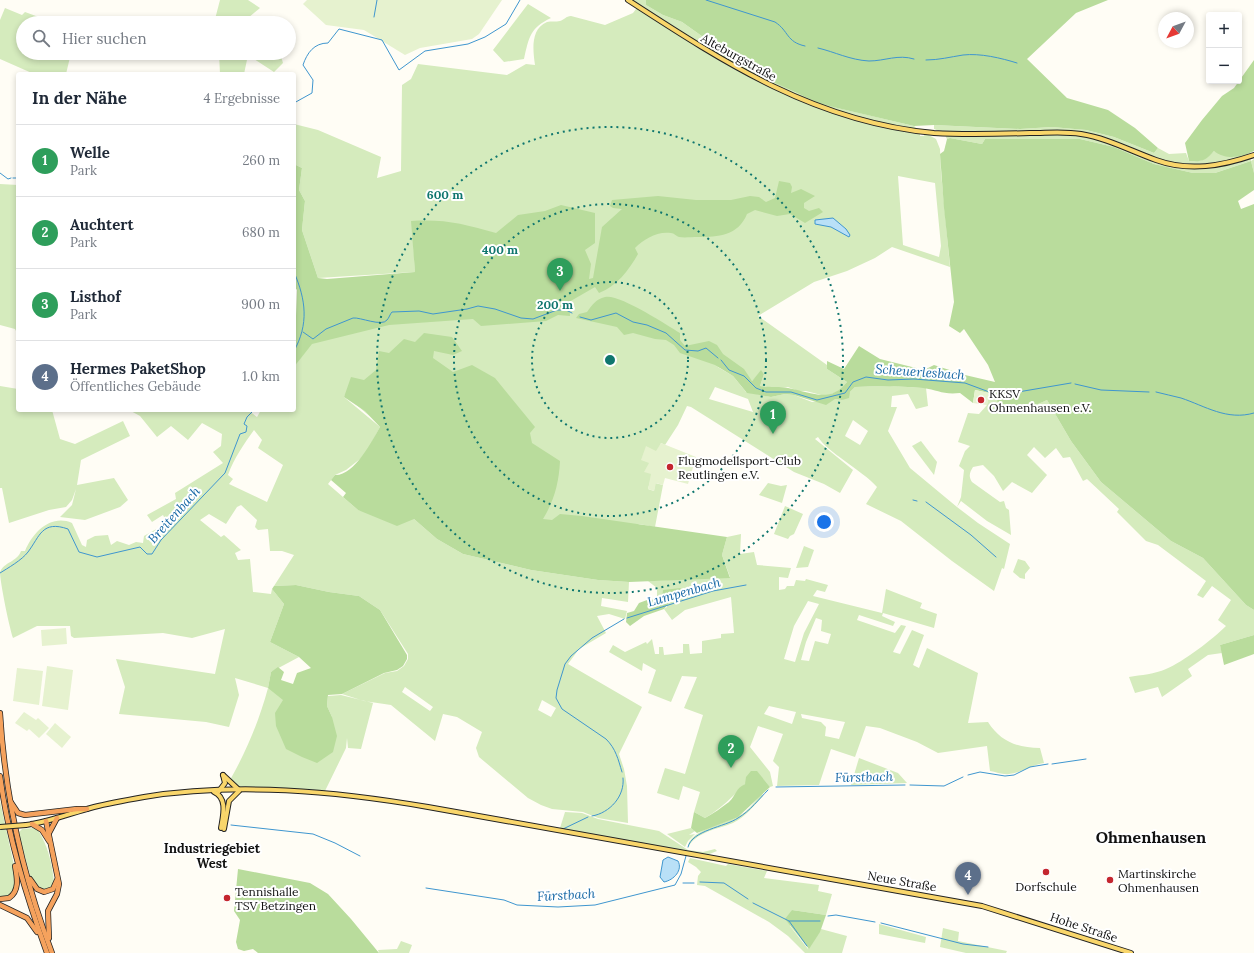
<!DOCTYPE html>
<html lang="de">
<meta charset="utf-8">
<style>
body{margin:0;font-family:Lora,serif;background:#f6f6f7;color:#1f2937}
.controls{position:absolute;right:12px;top:12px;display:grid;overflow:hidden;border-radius:4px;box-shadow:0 2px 6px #0003}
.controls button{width:36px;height:36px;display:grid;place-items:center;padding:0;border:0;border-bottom:1px solid #e0e1e3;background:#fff;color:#1f2937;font:20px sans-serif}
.compass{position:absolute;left:1158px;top:12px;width:36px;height:36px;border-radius:50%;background:#fff;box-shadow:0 2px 6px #0003;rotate:229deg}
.you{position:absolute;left:824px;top:522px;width:14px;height:14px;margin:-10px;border:3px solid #fff;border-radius:50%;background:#1a73e8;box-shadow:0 0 0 6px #1a73e833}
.badge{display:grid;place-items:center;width:26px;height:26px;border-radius:50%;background:#c4262e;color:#fff;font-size:13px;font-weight:700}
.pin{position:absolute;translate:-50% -33px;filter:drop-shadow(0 1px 2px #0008)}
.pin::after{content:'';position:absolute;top:21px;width:14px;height:12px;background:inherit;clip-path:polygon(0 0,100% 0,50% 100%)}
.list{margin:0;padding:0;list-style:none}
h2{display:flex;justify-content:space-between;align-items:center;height:52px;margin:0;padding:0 16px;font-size:17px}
h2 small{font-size:13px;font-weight:400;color:#747a83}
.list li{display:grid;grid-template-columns:26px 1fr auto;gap:12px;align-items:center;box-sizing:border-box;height:72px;padding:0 16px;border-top:1px solid #e0e1e3}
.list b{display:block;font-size:15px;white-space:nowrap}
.list p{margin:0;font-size:13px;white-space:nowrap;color:#747a83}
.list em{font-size:13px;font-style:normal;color:#747a83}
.icon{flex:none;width:22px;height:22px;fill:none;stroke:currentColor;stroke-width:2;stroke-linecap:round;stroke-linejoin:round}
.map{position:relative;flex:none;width:1254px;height:953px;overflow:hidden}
.search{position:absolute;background:#fff;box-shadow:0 2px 6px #0003;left:16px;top:16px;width:280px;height:44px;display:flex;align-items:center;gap:10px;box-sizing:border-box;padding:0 14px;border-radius:22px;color:#747a83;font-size:15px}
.panel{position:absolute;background:#fff;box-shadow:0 2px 6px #0003;left:16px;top:72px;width:280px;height:340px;border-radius:4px}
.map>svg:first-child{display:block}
.green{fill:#d5ebbd;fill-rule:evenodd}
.forest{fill:#b9dc9c}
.pitch{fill:#e6f2cf}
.water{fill:#b9e0f7;stroke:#3f96cf}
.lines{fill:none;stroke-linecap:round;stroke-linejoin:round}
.stream{stroke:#3f96cf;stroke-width:1}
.major-casing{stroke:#222;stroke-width:6}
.highway-casing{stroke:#222;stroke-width:6}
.major{stroke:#f9d66b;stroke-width:4}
.highway{stroke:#f5a25d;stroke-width:4.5}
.major-bridge-casing{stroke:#222;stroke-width:6;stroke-linecap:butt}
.major-bridge{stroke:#f9d66b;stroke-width:4}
.ring{fill:none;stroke:#0f766e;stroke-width:2;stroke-dasharray:2 4}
.poi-dot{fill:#c4262e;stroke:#fff;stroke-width:1.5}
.labels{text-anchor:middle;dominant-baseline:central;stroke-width:4;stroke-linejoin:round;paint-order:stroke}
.street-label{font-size:12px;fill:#111;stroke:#fff}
.poi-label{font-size:12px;fill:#111;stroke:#fff;text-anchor:start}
.water-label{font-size:13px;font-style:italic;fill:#1768a6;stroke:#fff}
.neighbourhood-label{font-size:13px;font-weight:bold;fill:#111;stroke:#fff}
.district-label{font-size:16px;font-weight:bold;fill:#111;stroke:#fff}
.centre{fill:#0f766e;stroke:#fff;stroke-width:2}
.ring-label{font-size:12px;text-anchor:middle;font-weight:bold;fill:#0f766e;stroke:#fff;stroke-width:4;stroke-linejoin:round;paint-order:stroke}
</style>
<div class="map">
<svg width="1254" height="953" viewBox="0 0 1254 953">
<rect width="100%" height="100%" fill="#fffdf5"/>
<g class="green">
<path d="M220,0H248L260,8L242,23H214Z"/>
<path d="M628,0H646V5L663,15L682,22L737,61L796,93L834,107L914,126L920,131V136H924L925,133L936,139L940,149L941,172L950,267L892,247L875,258L847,271L814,282L758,316L827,365V369L847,382L840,391L825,396L806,391H798L788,387L774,388L760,386L764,374L761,371L752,381L716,366L733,376L746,392L771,397L785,394L794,395L812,402L835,399L842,400L855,387L890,386L926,388L928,406L916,409L908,394L892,396L891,407H897L888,431L910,468L957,507L961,497L964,470L959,466L965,451L970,446L958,442L968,413L979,414L987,405L988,397L997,395L1029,408L1047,400L1071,441L1101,482L1171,541L1203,558L1246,605L1254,610V635L1220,645L1222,653L1208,655L1188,669L1192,676L1162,697L1158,687L1135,693L1129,677C1141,675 1155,674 1166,669C1183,662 1213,639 1226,626L1218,620L1231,600L1212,586L1203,598L1197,595L1206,581L1158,545L1146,541L1117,512L1119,509L1087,479L1083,481L1070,457L1063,458L1056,448L1045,458L1034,447L1027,455L1047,475L1032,493L1012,482L1003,491L994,476L983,465L973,467C970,472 968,476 972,482L1000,502L1004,501L1006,508L1009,510L1011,535L987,521L961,501L957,507L978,523L1010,544L1004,569L1002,568L994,591L952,561L901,521L866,504L877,487C862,470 827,452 818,437L815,439L853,470L840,493L824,484L794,472L691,407L687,406L678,425L665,445L661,443L648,489L654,491L655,483L663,485L655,527L639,524L571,572L380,425L345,395L344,397L380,427L365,455L346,470L335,475L328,484L358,510L414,519L437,539L463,554L531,570L598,580L629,582L628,602L602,598L601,606L627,611L625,619L609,614L597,616L606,633L579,649L568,664L642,707L619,754L624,769L627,786L628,823L598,818L583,812L552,809L541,805L528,798L479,757L476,748L482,732L457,717L443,714L435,741L391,705L364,701L342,694L385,673L397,671L404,666L408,659V654L380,610L359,596L329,592L296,585L274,586L294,555L282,551H270L268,529L258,530L255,527L257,520L241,505L237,507L226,524L209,514L200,520L221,537L224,535L241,550L235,553L238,560L250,559L253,592L271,594L272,589L284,604L270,642L299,657L271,672L268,688L332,717L327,706L328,696L341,695L373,703L361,749L348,748L347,738L346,748L325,791L268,787L240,788L230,780C247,750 259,721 268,688L235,678L239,695L229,727L206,722L119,714L125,687L116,659L215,674L225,629L192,638L163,633L74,638L71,636L70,626H37L13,638C9,626 0,582 0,572C4,562 17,562 21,551H25C33,532 51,514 72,523L82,545L86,547L87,540L95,536L108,535L111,545L117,541L129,545L136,542L143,543L144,536L167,523L163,515L152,522L147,515L176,499L175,493L223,463L213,452L221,446L222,434L202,423L188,440L171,426L157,437L140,416L129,410H248L257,417L261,410H294V367L301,357L325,300L417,274L412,221L415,272L318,278L302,230L305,201L299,190L302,168L294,164V124L318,130L381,157L377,178L401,171L402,85L411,79L418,64L507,75L526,64L535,65C533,51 530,29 547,22C551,21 556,22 560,21C564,20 566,16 571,16L605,25L633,13L636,9H642ZM898,176L935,183L941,246L939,257L903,245ZM715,387L748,399L753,412L709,399ZM853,420L868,431L860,445L845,436ZM254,430L262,440L258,448L283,465L267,502L229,484L233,479L228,475C234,458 244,444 254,430ZM405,687L433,707L430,711L402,692ZM542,700L556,708L551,717L538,710Z"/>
<path d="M528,4L551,18C530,28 529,37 524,59L504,62L493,50Z"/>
<path d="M5,8L22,15L25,12L55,23H23V53H71L66,74H34L0,59V20Z"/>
<path d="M219,53H280L283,63L274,72L248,55L244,74H220Z"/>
<path d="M934,125L1020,129L1052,127L1086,130L1114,137L1154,153L1158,148L1169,154L1186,153L1189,161C1201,162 1206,160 1214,151L1230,157L1249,154L1251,161L1254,159V173L1251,161L1215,173H1193L1154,164L1114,147L1080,139H985L982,144L950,138L947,139L944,133L934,129Z"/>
<path d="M0,184L18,185V335L15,329L0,325Z"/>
<path d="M0,386L18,389V410H52L60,439L75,444L123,421L130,436L81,460L77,485L114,478L128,500L120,507L85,520L60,517L72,505L76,489L72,500L66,507L49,510L9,523L2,488H0Z"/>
<path d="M921,441L937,462L934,475L912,446Z"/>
<path d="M768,483L781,486L787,485L782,503L759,495Z"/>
<path d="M785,506L803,514L794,534L790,536L788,539L774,534Z"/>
<path d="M741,534L740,554L754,552L757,565L791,568L788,578L779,577V590L785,589L787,586H794L796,580L805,581L806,579L828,585L825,592L817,590L813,596L882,613L886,589L922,603L920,608L937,614L934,628L883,613L882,616L895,622L893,626L859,615L857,620L895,633L901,625L906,626L893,652L900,654L912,630L924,635L913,665L919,668L927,648L978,673L968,723L988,722C1000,741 1017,748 1040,748L1044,763C1032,765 1021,773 1009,774C1003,775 996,772 990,771L987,746L938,753L917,742L880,728L866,726L855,757L831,749L819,785L777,786L779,767L773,761L783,734L758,726L750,747L770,772L773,786L770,787L757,772C740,788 726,806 705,818L694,812L700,792L683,786L679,800L657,793L665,768L685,774L703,715L684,708L697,677L682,676L671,702L648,693L656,670L643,663L642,671L609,652L613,645L625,652L646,642L647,644L652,639L655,654H659V647H663L664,655L683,653V644H689L690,654L702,653V641L721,638V634L734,633L731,597L685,610L672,620L664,609L667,607V600L678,592L662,599L657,598V588L648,581L730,577L722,555L727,537ZM808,601L819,604L804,633L795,662L784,659L794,626ZM816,618L822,620L821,631L831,634L828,644L815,641L809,661L801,660L806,642ZM769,706L796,712L792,724L764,714ZM801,714L845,722L839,739L825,736L826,727L821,722L802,718Z"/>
<path d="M804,546L814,550L808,567L796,568Z"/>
<path d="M1018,559L1025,561L1030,568L1025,574V579L1020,578L1013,572Z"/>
<path d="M859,758L898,773L907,783L851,785Z"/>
<path d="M762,794L763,796C754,806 745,817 733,823C718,829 695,832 688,848C687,829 731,823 745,812C751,807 756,800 762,794Z"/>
<path d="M0,801L17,879L15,893L0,899Z"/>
<path d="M565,812L582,813L598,819L659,831L688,850L703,852L715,849L717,851L707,855L562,830L560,828Z"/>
<path d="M33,828L38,830C48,846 52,863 54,882L49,890L39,889L31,878L20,839L19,832L22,829Z"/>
<path d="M691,828L695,831L689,835L695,834L688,841L685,847L667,834Z"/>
<path d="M690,858L726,866L728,864L767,871L764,878L819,885L818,891L832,894L826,915L792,910L790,926L808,949L821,929L847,936L842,953H805L788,936L769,922L705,886L697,885L698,876L701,872L696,867L688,862Z"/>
<path d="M879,924L926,937L925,943L879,934Z"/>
<path d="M943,928L959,932L958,941L1007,951L1006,953H966L940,947Z"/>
<path d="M401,941L412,945L409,953H379L378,950L397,949Z"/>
</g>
<g class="forest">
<path d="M646,0H1108L1076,13L1027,59L1067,98L1108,110L1135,128L1158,148L1154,153L1114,137L1086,130L1052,127L1020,129L934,125L914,126L833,107L816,102L769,80L737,61L682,22L663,15L646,5Z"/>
<path d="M1254,60V151C1241,158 1225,160 1214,151C1206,161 1201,162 1189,161L1185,143L1202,120L1222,96L1234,88Z"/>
<path d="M950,138L982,144L985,139H1080L1114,147L1154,164L1193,173H1215L1251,161L1254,173V190L1238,201L1241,209L1254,204V610L1246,605L1203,558L1171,541L1101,482L1071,441L1047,400C1029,408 1018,415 998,410L997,395L988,397L989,393L975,390L973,403L960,393C943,395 938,390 923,388C900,386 878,386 855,387L850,392L849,398L842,400L835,399L826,405L794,395L785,394L771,397L747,393L733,376L715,365L680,353L674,345L666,340L655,339L633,333L624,335L617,327L576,318L579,314L587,312C592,305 596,299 605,297C618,293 667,325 680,333V340L685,346L709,341L717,345L723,354L744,369L752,381L761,370L764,374L760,386C770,388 781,386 788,388C811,392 830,404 847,382L827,369V361L844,369L859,346L880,359L924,370L934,365L965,375L995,382L988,365L964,329L960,333L949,326L954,302L944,208L940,154L944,151L947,139Z"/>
<path d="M294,164L302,168L299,190L305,201L302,230L318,278L327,279L415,272L411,221C446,219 463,224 496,233L518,215L545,211L561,205L595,213V243L585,250L591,264L589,279L593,278L602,227L622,209L613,208L610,206L612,200L658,196L696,200H731L750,196L759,197L766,202L775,198L779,181L790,183L792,187L791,193L801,189L815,196L804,203V208L809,211L819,208L823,212L805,223L790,214L777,216L755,210L747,214C738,236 718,237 698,237C692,237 684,238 679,237C676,236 674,233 671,233C657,231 644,239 635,248L638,254C629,270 617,286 599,293L595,287L569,302L570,316L558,315L546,321L481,326L473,319L389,325L312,344L294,367L297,290L294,286Z"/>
<path d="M424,333L452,337L462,351L453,355L434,351L433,358L453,372L472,365L495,378L535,427L530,433L532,443L560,461C559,483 554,501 543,519L552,520L560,514L582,516L727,537L722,555L730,578L629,582L598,580L531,570L463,554L437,539L414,519L397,526L358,510L343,497L346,493L331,480L335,475C354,476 372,441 380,427L365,411L344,397L351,377L364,380L376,370L379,351L389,353L404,339L415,342Z"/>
<path d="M296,585L329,592L359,596L380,610L407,655V659L403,666L397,670L384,673L342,694L328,695L327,706L332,717L337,736L333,752L317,763L302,757L286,749L276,726L275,713L283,700L268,688L271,672L278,667L284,672L281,680L293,684L297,673L311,668L299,657L270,642L284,604L272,589L274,586Z"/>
<path d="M681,588L678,592L667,600L668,604L664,609L644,616L630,626L626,622L627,613L634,611L639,603L647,600L662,599L663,590Z"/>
<path d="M1254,635V654L1224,665L1220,645Z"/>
<path d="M751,771H757L770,787L738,817L697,833L691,828L694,812L705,818C714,813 721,808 729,802C737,794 735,789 745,784L746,777Z"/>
<path d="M238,869L310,883L328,894L351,919L379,953H258L253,949L244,951L238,949L236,942L240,920L234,911Z"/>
<path d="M792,910L826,915L820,932L809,949L785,919Z"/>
</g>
<g class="pitch">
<path d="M307,0H502L479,34L472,39L420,48L405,55L364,30L326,25L303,4Z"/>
<path d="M975,390L989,393L987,405L973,403Z"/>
<path d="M661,443L696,457L688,484L665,478L663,485L656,483L654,491L648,489L651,474L644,472L649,463L641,460L646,446L656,451Z"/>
<path d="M66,628L67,644L42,646L41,630Z"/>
<path d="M47,666L73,670L68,710L42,706Z"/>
<path d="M17,668L43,671L39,705L13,701Z"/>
<path d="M24,712L36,720L38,718L49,728L39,738L29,729L27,731L15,723Z"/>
<path d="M55,723L71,737L62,748L46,734Z"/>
</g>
<g class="water">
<path d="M833,218L846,229L850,235L849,237L831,227L815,224V220Z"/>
<path d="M668,857L678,861C683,870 674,880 664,882L660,877L663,860Z"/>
</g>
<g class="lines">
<g class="stream">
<path d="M706,0L775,22C789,31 786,42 805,46"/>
<path d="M374,17L377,0"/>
<path d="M818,48C835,52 850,60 869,61C885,61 898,54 914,59"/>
<path d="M926,60C939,60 950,57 963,55C980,53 1001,58 1017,63"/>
<path d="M294,103L312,93L313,80L303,65C307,53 314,43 328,43L339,29L382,40L399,70L425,51L468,44L485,37L506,24L520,0"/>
<path d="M0,173L8,179L11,178"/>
<path d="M13,178H18"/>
<path d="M294,272C306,300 309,324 294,351"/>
<path d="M580,317L591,320L616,313L633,322L647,325L666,333L685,350L698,351L706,348L718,358"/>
<path d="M303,332L313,339L326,329L353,318C360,317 382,327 387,320C389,318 390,314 392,312L419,311L433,314L467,309L478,306L495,309L521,318L533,319L557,310H566L572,313"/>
<path d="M721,360L729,370L744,376L756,388L766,392H791L817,400L845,393L853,382L866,377L888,380L914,379L965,383L992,393"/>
<path d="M1075,384L1101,390L1149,392"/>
<path d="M1018,392L1071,383"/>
<path d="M1156,392C1164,394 1173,396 1181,398C1205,406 1227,421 1254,413"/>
<path d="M913,500L917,501"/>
<path d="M926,502L971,535L996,557"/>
<path d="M0,573C8,568 22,560 28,552C40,536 42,520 68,529L79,552L97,557L140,547L147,554H152L161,540L225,473L240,434L246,432L247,426L244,424L247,417L254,410"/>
<path d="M627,618L713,591L746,585"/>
<path d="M1052,764L1086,759"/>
<path d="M622,772C618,759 616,749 606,739L562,709L556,698L557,690L565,664L571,656L592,638L624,619"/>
<path d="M968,775L980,772L1005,776L1014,775L1030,767L1048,764"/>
<path d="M910,785L944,786L963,777"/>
<path d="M776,787L905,785"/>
<path d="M592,816C610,813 625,796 623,778"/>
<path d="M231,825L313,834L335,843L360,856"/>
<path d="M563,829L588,817"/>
<path d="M688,847C692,830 725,827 738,818C750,811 759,799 768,790"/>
<path d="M700,882L724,883L748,899"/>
<path d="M683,883H694"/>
<path d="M426,888L504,900L517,905L558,907L595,905L675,885L681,874L686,856"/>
<path d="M753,903L789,921L807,946"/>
<path d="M828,916L836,915L875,922"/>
<path d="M789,921H820"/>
<path d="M881,923L963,944L988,947"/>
</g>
<g class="major-casing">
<g id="major">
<path d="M628,0C725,63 815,122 934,133C966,135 998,134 1031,133C1047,133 1064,131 1081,134C1107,138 1131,151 1156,160C1189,172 1222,166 1254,155"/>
<path d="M223,775L239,790"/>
<path d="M219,791L225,783L223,775"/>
<path d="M214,792C228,798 223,816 221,828"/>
<path d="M26,825C49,822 71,813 94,807C110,803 127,800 144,797C237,782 335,791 428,807L982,906L1131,953"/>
<path d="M224,829L229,801L239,791"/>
</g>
</g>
<g class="highway-casing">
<g id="highway">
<path d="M0,713C5,798 22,874 52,953"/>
<path d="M0,776C8,837 26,895 47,953"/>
<path d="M10,801L18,813L25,815L77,809H87"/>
<path d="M46,821L59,884L57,894L48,911L49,938"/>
<path d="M32,824L42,830L49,841"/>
<path d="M49,833L57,818"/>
<path d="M30,879L37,889L44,892L53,889L57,880"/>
<path d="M0,899L9,898C20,891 17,877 15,866"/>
<path d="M0,905L27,918L37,932"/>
</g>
</g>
<use href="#major" class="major"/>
<use href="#highway" class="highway"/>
<g class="major-bridge-casing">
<path id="major-bridge" d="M0,827L26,825"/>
</g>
<use href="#major-bridge" class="major-bridge"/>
</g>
<g class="ring">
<circle cx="610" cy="360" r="78"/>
<circle cx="610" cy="360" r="156"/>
<circle cx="610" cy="360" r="233"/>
</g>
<g class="poi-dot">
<circle cx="981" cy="400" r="4"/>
<circle cx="670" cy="467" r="4"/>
<circle cx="1046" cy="872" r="4"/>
<circle cx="1110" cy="880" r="4"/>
<circle cx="227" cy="898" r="4"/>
</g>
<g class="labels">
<g class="street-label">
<text transform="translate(739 57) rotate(29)">Alteburgstraße</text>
<text transform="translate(902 881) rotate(10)">Neue Straße</text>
<text transform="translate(1084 927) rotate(18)">Hohe Straße</text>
</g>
<g class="poi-label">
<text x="989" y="393">KKSV<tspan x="989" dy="14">Ohmenhausen e.V.</tspan></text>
<text x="678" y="460">Flugmodellsport-Club<tspan x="678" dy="14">Reutlingen e.V.</tspan></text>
<text x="1118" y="873">Martinskirche<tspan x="1118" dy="14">Ohmenhausen</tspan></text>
<text x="1046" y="886" text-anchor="middle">Dorfschule</text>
<text x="235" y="891">Tennishalle<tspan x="235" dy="14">TSV Betzingen</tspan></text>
</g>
<g class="water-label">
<text transform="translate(920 372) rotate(4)">Scheuerlesbach</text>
<text transform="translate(174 515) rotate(-48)">Breitenbach</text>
<text transform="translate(684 592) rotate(-16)">Lumpenbach</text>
<text transform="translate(864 777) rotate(-1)">Fürstbach</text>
<text transform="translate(566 895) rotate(-3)">Fürstbach</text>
</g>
<g class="neighbourhood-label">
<text x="212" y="848">Industriegebiet<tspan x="212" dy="15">West</tspan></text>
</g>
<g class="district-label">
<text x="1151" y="837">Ohmenhausen</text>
</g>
</g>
<circle cx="610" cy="360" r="6" class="centre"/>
<g class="ring-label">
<text x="445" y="199">600 m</text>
<text x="500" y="254">400 m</text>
<text x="555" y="309">200 m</text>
</g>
</svg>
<div class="controls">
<button>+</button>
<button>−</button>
</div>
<svg class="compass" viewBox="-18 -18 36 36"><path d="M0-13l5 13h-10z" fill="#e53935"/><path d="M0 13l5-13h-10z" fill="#747a83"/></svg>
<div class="you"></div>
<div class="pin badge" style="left:773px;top:434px;background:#2e9e5b">1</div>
<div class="pin badge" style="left:731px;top:768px;background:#2e9e5b">2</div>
<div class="pin badge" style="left:560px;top:291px;background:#2e9e5b">3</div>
<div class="pin badge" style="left:968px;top:895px;background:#5c6f8a">4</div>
<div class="search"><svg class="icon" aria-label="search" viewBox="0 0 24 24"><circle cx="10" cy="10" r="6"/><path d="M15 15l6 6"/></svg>Hier suchen</div>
<section class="panel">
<h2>In der Nähe<small>4 Ergebnisse</small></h2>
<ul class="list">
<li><span class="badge" style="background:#2e9e5b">1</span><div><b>Welle</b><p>Park</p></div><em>260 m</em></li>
<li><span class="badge" style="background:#2e9e5b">2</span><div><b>Auchtert</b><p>Park</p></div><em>680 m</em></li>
<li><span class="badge" style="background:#2e9e5b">3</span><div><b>Listhof</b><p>Park</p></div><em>900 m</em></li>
<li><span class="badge" style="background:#5c6f8a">4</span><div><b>Hermes PaketShop</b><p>Öffentliches Gebäude</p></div><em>1.0 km</em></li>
</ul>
</section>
</div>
